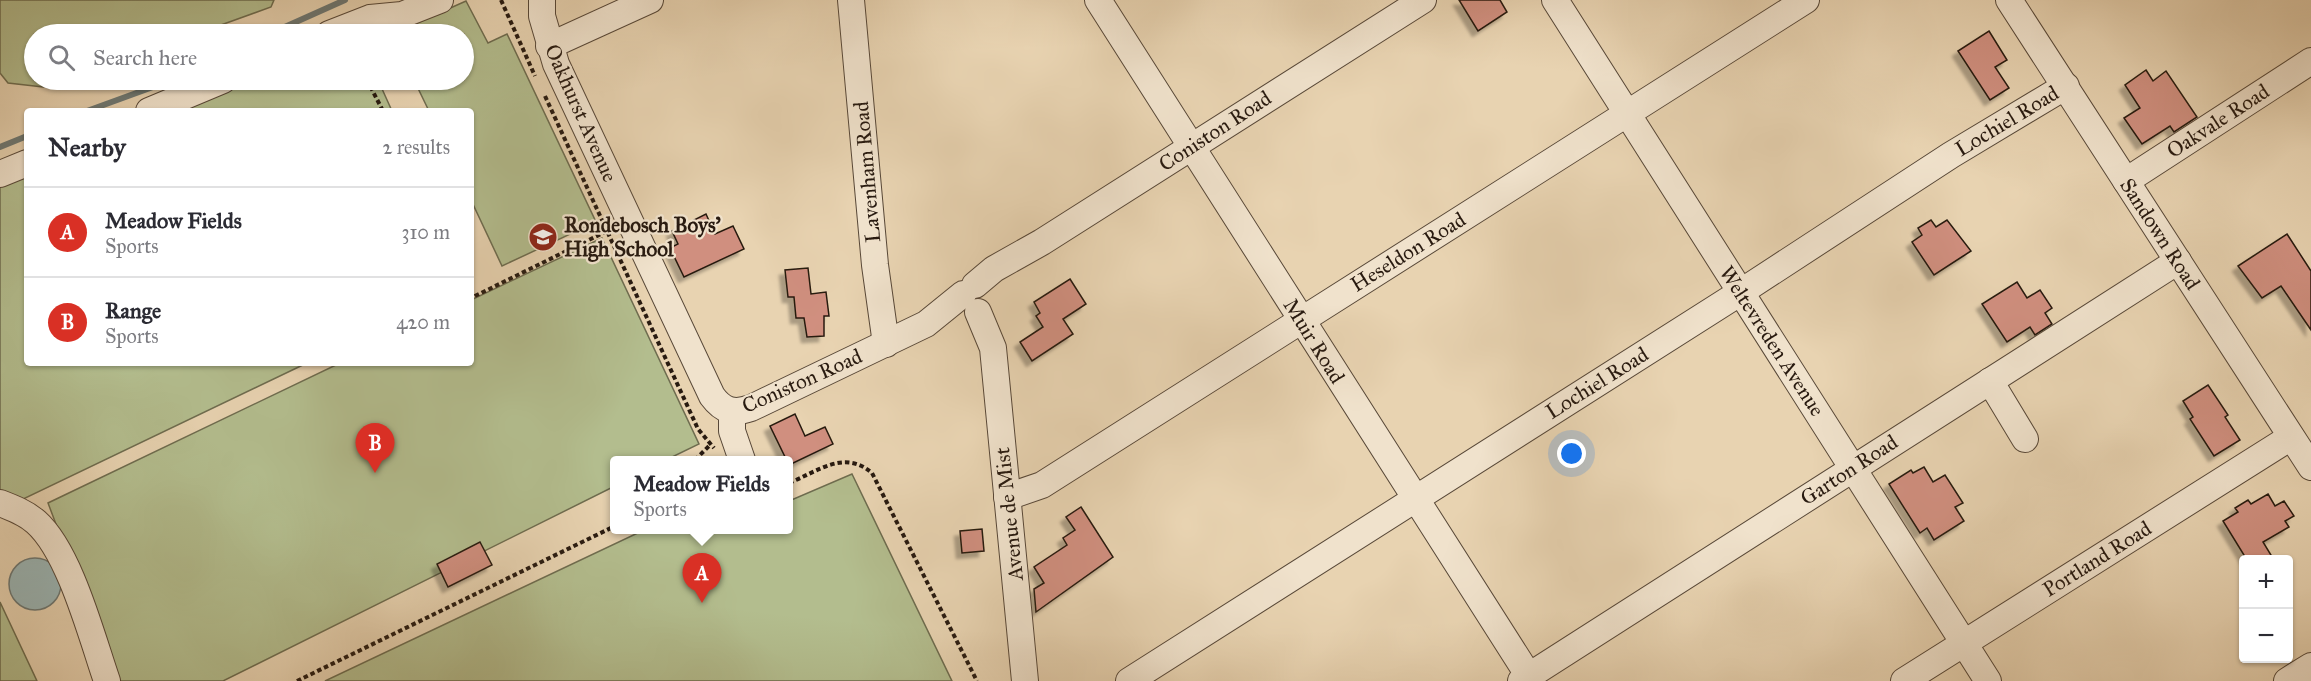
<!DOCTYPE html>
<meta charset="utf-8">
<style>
body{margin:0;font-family:"IM FELL Great Primer",serif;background:#f2f2f3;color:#2b2b33}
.controls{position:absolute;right:18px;bottom:18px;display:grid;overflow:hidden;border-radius:6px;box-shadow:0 2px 4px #0004}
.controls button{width:54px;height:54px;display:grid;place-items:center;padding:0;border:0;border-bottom:2px solid #e1e1e2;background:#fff;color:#2b2b33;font:30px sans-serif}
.you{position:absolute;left:1572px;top:454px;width:21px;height:21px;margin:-15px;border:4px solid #fff;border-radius:50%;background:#1a73e8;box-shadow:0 0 0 9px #1a73e833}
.badge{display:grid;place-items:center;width:39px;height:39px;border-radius:50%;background:#d93025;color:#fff;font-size:20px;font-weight:700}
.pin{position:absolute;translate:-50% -50px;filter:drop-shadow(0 2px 3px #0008)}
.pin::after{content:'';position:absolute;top:32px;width:21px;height:18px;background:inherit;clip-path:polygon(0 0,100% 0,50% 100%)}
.popup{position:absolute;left:610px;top:456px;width:183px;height:78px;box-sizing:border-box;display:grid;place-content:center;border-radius:6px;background:#fff;filter:drop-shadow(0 2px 4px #0005);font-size:20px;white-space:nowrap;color:#7c7c81}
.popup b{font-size:22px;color:#2b2b33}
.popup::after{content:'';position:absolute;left:50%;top:100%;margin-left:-12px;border:12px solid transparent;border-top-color:#fff}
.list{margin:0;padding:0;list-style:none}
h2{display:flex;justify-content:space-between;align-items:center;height:78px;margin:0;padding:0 24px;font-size:26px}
h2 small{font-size:20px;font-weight:400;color:#7c7c81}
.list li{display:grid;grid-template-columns:39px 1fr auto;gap:18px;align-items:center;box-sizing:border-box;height:90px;padding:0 24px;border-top:2px solid #e1e1e2}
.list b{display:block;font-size:22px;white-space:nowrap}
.list p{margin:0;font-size:20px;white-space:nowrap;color:#7c7c81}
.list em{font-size:20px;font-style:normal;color:#7c7c81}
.icon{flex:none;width:33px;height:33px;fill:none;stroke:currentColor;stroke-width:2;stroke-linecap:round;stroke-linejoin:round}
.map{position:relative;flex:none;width:2311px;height:681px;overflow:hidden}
.search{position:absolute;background:#fff;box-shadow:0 2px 4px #0004;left:24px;top:24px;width:450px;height:66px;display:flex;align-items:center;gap:15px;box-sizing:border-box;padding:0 21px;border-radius:33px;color:#7c7c81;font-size:22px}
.panel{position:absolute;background:#fff;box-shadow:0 2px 4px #0004;left:24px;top:108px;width:450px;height:258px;border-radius:6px}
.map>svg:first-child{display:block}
.green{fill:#b3bd8e;stroke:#6e6c4f;stroke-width:1.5}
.water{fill:#9bb6b6;stroke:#6d7874;stroke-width:1.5}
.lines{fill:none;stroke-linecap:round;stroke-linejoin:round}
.stream{stroke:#6d7874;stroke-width:6}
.building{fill:#d08f7f;stroke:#281a10;stroke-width:1.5;filter:url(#shadow)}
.minor-casing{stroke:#584838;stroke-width:28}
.path{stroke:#281a10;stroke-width:4;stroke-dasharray:4.5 3;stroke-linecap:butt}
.minor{stroke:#f0e2cc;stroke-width:26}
.labels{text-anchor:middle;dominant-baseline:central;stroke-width:4.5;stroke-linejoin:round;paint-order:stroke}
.street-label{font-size:21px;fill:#281a10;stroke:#f0e2cc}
.poi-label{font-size:21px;font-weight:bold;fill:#281a10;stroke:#f0e2cc;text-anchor:start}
</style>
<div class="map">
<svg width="2311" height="681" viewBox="0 0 2311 681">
<defs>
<filter id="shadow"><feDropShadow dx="-5.5" dy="5.5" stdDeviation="1.5" flood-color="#0004"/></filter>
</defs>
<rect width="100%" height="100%" fill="#e8d3b1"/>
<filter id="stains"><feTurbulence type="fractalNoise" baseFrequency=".00333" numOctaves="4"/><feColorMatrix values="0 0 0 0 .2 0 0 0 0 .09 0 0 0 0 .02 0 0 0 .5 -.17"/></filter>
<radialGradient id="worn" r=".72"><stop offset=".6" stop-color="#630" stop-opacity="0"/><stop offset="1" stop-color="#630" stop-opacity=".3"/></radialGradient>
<g class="green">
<path d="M0,0H274L271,7L196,34H34V80H75L52,88L8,83L0,73Z"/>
<path d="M466,1L488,43L507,34L596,222L502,266L471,200V111H429L414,80H464V34H392Z"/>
<path d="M244,80H378L392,111H171Z"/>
<path d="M27,173V363H307L15,503L0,495V185Z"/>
<path d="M602,238L699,444L666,460H615V486L223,681H117L114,678L48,503L340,363H471V300Z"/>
<path d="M852,474L952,681H325L644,530H789V501Z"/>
<path d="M0,602L37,681H0Z"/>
</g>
<circle class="water" cx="35" cy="584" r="26"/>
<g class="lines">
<g class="stream">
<path d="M269,34L345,0"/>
<path d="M87,111L172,80"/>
<path d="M0,147L27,136"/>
</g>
</g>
<g class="building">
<path d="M1459,0H1500L1507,12L1478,31Z"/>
<path d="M1989,31L2007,60L1995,67L2009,88L1990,100L1958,51Z"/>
<path d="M2146,70L2153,81L2166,71L2197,117L2174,132L2170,126L2142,144L2124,118L2140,108L2125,85Z"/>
<path d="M706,214L715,234L733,226L744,249L684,277L670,248L678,244L672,231Z"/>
<path d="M1931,220L1936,227L1947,220L1971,251L1934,275L1912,242L1922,235L1918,228Z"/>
<path d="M2287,234L2311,271V330L2281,286L2262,298L2238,266Z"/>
<path d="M808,268L811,294L826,292L829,316H824V336L807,337L804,318H796L794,297H788L785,270Z"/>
<path d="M1070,279L1086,304L1063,319L1073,334L1032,361L1020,342L1043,327L1036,316L1040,313L1034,302Z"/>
<path d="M2017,282L2027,298L2040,290L2052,308L2045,313L2052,324L2035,335L2030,327L2007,342L1982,304Z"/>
<path d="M2208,385L2228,415L2225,417L2240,440L2214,456L2190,419L2193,417L2183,401Z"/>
<path d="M795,414L805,436L825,427L833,444L789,465L770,426Z"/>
<path d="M1924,467L1933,482L1945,475L1963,503L1955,507L1964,521L1934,540L1927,528L1920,533L1889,484L1911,470L1913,473Z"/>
<path d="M2268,494L2275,506L2284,501L2294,516L2285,521L2289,527L2263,542L2274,560H2247L2223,521L2238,512L2235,508L2248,500L2251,504Z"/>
<path d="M1081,507L1113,557L1036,612L1034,589L1044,583L1034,567L1067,545L1063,538L1075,530L1066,517Z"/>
<path d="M982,529L984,551L962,553L960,531Z"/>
<path d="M480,542L492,565L448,587L437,564Z"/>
</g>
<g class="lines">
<g class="minor-casing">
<g id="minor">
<path d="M542,0V16L556,64L712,396C723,411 734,414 751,408L926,324L963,294"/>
<path d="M851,0L875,265L886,344"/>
<path d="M1098,0L1532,681"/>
<path d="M1555,0L1988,681"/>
<path d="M2009,0L2311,467"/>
<path d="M329,34L370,18L402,15L440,0"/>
<path d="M549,46L650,0"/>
<path d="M149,111L223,80"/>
<path d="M0,174L27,163"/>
<path d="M2126,181L2311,61"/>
<path d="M975,285L994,269L1042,242L1423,0"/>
<path d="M978,312L993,348L1025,681"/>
<path d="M1990,381L2025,439"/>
<path d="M732,411V431L742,460"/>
<path d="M1007,497L1042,485L1806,0"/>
<path d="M0,503C13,508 26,513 36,522C70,552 92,638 107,681"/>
<path d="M1129,681L1741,292L1951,155L2066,86"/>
<path d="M1521,681L2178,261"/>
<path d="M1904,681L2291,437"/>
<path d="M2287,681L2311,666"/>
</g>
</g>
<g class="path">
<path d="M501,0L535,76"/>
<path d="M367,80L383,111"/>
<path d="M545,96L698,429L714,448"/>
<path d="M471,292L473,297L607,231"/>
<path d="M695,460L710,445"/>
<path d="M789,483C819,471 844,449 872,473L977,681"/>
<path d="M297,681L615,526"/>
</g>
<use href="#minor" class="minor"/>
</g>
<defs>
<g id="school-disc" transform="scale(1.5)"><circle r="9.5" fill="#8f2418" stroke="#f0e2cc"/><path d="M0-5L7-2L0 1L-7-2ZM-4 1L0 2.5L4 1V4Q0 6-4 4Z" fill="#fff"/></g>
</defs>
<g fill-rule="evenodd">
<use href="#school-disc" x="543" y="237"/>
</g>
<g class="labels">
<g class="street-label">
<text transform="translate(581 113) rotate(66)">Oakhurst Avenue</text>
<text transform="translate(2007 121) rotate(-31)">Lochiel Road</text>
<text transform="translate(2218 121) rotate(-33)">Oakvale Road</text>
<text transform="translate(1215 131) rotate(-33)">Coniston Road</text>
<text transform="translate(867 172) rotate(-95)">Lavenham Road</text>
<text transform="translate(2160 234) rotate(57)">Sandown Road</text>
<text transform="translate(1408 252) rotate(-32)">Heseldon Road</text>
<text transform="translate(1314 341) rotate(58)">Muir Road</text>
<text transform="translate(1772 341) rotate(57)">Weltevreden Avenue</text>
<text transform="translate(802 381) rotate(-24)">Coniston Road</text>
<text transform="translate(1597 383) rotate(-32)">Lochiel Road</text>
<text transform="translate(1849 470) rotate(-33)">Garton Road</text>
<text transform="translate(1009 514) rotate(-96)">Avenue de Mist</text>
<text transform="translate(2097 559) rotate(-32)">Portland Road</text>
</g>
<g class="poi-label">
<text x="564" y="225">Rondebosch Boys'<tspan x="564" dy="24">High School</tspan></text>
</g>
</g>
<rect width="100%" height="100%" filter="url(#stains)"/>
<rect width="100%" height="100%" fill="url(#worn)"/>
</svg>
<div class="controls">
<button>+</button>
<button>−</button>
</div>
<div class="you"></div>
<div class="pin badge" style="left:702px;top:603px">A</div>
<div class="popup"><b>Meadow Fields</b>Sports</div>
<div class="pin badge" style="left:375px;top:473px">B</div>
<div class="search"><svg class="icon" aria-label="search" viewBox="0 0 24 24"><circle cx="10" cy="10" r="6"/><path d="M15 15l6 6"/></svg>Search here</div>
<section class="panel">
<h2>Nearby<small>2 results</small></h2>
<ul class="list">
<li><span class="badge">A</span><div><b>Meadow Fields</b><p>Sports</p></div><em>310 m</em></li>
<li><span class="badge">B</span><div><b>Range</b><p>Sports</p></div><em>420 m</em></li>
</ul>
</section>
</div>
